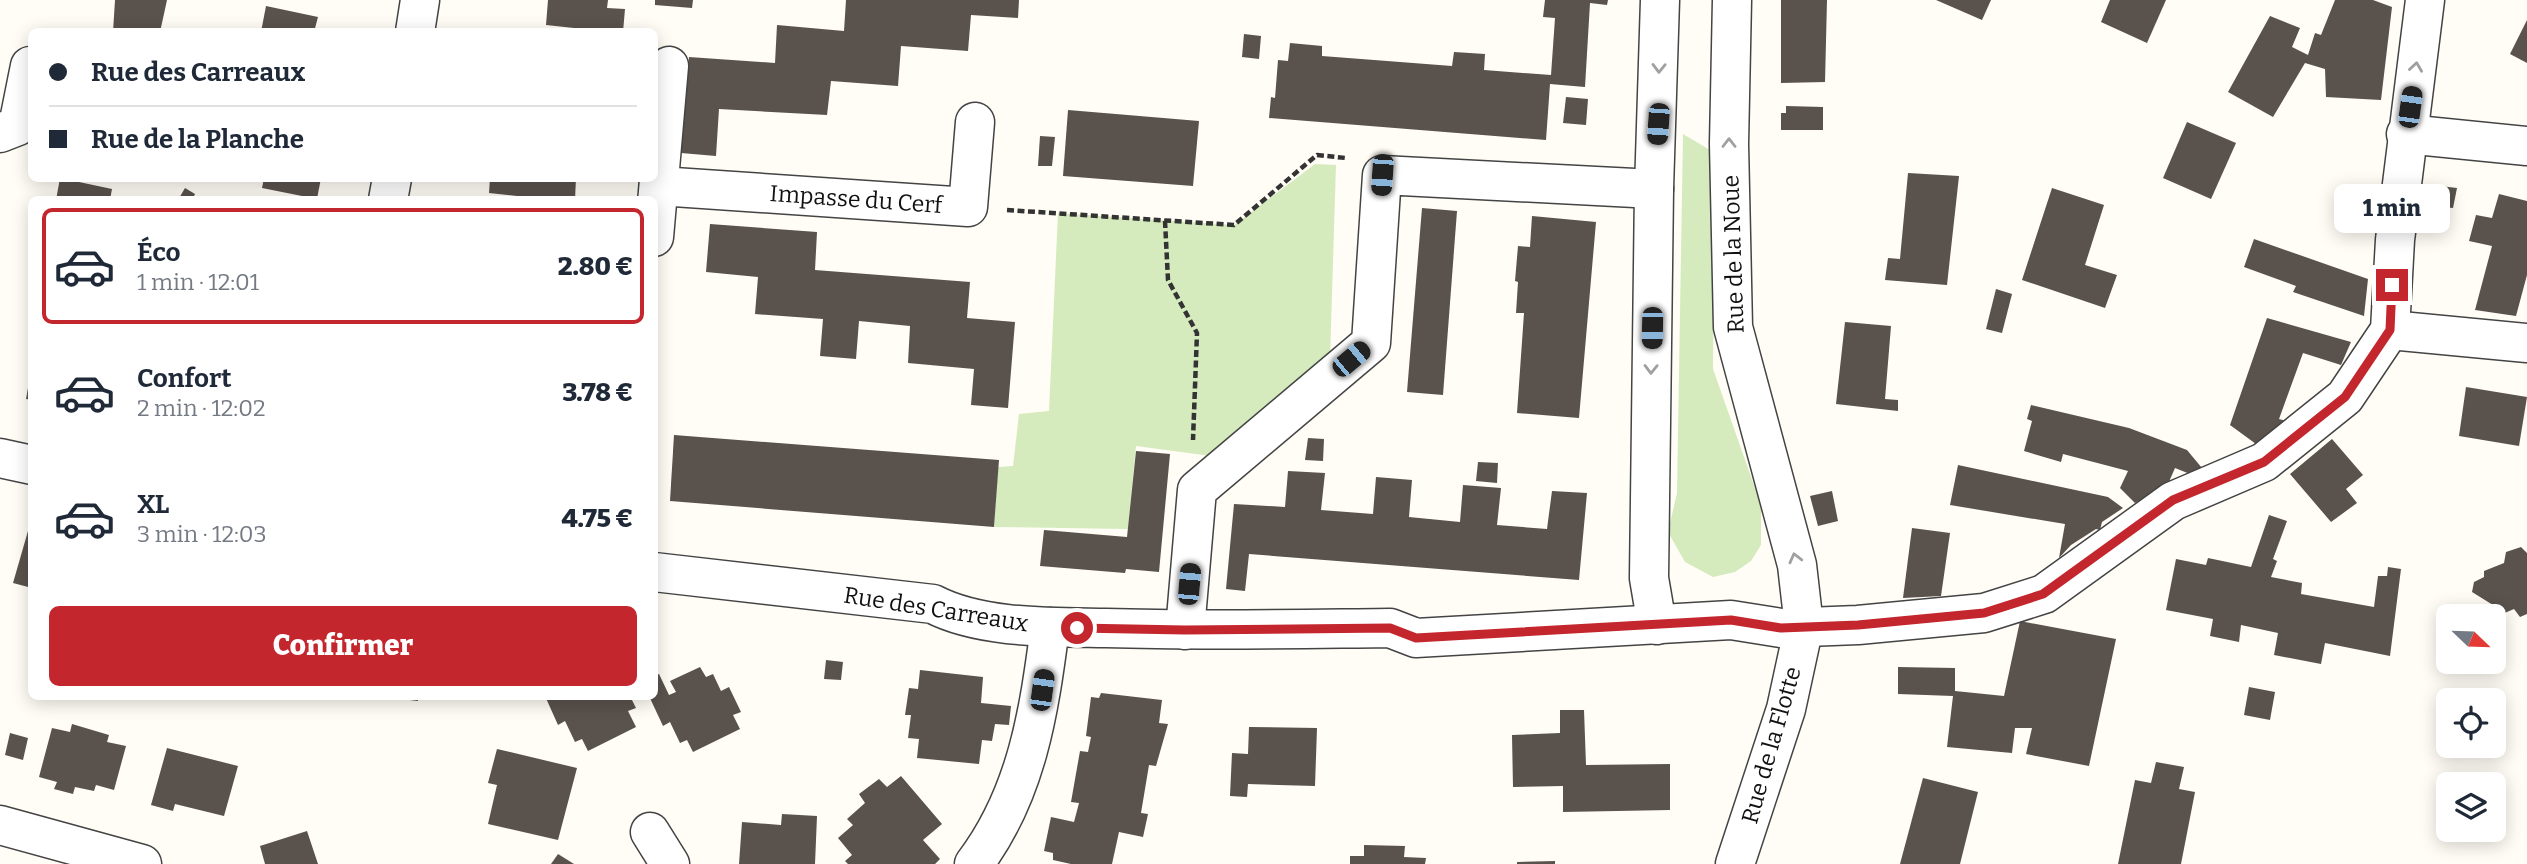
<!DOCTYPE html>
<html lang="fr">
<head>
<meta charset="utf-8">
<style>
	:root { --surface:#fff; --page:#f2f2f3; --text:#1f2937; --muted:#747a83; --line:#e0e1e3; --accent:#c4262e }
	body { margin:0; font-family:Bitter,serif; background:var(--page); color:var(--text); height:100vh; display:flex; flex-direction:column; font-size:26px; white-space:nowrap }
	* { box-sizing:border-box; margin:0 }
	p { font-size:23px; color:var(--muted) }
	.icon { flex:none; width:38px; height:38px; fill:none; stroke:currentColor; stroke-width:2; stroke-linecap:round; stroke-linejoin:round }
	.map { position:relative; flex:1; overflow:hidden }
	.panel { position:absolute; left:28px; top:196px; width:630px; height:504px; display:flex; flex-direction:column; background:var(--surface); border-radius:10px; box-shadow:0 4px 18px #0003 }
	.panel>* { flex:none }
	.hud { position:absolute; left:28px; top:28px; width:630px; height:154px; border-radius:10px; box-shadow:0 4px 18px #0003; display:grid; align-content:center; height:154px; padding:0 21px; background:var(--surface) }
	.needle { width:46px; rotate:113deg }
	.tools { position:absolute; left:2436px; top:604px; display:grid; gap:14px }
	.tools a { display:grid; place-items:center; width:70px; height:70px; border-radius:10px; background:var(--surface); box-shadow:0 4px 18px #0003; font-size:35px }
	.end { position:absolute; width:32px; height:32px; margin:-16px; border:9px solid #c4262e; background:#fff; box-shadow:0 0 0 4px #fff }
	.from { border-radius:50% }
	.bubble { position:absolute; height:49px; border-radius:10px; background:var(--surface); box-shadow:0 4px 18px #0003; font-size:23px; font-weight:800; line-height:49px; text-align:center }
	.car { position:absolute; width:21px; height:42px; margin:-21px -10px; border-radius:9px; box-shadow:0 0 5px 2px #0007; background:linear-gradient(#222 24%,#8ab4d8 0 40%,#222 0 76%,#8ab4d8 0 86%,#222 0) }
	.hud b { display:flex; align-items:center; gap:24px; height:66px; font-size:26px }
	.hud b+b { border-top:2px solid var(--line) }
	.hud i { width:18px; height:18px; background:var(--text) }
	ul { padding:12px 0 0; list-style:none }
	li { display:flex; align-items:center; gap:21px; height:116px; margin:0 14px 10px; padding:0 7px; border:4px solid transparent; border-radius:10px }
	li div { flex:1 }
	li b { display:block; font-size:26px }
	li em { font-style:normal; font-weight:800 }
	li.active { border-color:var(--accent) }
	li>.icon { width:63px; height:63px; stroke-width:1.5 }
	.cta { display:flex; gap:14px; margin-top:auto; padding:14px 21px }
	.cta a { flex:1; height:80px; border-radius:10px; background:var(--accent); color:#fff; font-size:28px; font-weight:800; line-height:80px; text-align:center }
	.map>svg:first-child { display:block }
	.green { fill:#d5ebbd }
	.building { fill:#5a524d }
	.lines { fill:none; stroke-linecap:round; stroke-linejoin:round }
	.minor-casing { stroke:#444; stroke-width:41 }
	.path { stroke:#333; stroke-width:4.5; stroke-dasharray:7 3.5; stroke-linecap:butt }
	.minor { stroke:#fff; stroke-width:38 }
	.oneway { stroke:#a0a0a0 }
	.route { stroke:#c4262e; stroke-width:9 }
	.labels { text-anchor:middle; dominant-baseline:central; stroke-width:7; stroke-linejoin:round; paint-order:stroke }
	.street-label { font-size:23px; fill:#111; stroke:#fff }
</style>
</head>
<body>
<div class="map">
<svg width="2527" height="864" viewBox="0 0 2527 864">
	<rect width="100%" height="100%" fill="#fffdf5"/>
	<g class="green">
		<path d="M 1683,134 L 1715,153 L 1713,369 L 1761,505 L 1761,545 L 1751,561 L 1735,572 L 1713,577 L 1685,562 L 1668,532 L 1677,493 Z"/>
		<path d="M 1315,164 L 1336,165 L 1330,359 L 1211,456 L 1136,446 L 1128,529 L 994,527 L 998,467 L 1013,466 L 1019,414 L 1049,411 L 1058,213 L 1234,225 Z"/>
	</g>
	<g class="building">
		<path d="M 115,0 L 167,0 L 160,32 L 113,32 Z"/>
		<path d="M 548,0 L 608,0 L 607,8 L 625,9 L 623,32 L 574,32 L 574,28 L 546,25 Z"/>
		<path d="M 655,0 L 693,0 L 692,8 L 655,5 Z"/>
		<path d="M 846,0 L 1019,0 L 1018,18 L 971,15 L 968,51 L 901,46 L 898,86 L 831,81 L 827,115 L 719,109 L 716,156 L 681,153 L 689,57 L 775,63 L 777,25 L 844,31 Z"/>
		<path d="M 1545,0 L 1608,0 L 1607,5 L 1590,3 L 1585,87 L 1550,84 L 1546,140 L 1269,118 L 1271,97 L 1275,98 L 1278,60 L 1288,61 L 1290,43 L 1322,46 L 1322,56 L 1452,66 L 1454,52 L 1485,54 L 1484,70 L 1551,75 L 1555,18 L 1543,17 Z"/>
		<path d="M 1781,0 L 1827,0 L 1825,82 L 1781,83 Z"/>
		<path d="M 1936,0 L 1991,0 L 1982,20 Z"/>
		<path d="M 2110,0 L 2166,0 L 2147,43 L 2101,22 Z"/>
		<path d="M 2335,0 L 2373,0 L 2392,7 L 2381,100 L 2326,97 L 2325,69 L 2305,63 L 2273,117 L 2228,92 L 2270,16 L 2300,28 L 2292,47 L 2308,55 L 2315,33 L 2321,35 Z"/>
		<path d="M 266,6 L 318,17 L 314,32 L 261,32 Z"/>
		<path d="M 2527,20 L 2527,63 L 2510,54 Z"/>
		<path d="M 1244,34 L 1261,36 L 1259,59 L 1242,57 Z"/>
		<path d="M 1566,97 L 1588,99 L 1586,125 L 1563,123 Z"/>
		<path d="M 1786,106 L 1823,107 L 1823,130 L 1781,130 L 1781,113 L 1786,113 Z"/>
		<path d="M 1068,110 L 1199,121 L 1193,186 L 1063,176 Z"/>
		<path d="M 2187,122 L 2236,143 L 2211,199 L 2163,178 Z"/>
		<path d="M 1040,136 L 1055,137 L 1052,166 L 1038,166 Z"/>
		<path d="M 1908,173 L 1959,176 L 1947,285 L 1885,280 L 1888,258 L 1900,259 Z"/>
		<path d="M 60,178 L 112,189 L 110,200 L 56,200 Z"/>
		<path d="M 264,178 L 321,178 L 317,199 L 262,188 Z"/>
		<path d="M 490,178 L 576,178 L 575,200 L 526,200 L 526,197 L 489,193 Z"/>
		<path d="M 2423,184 L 2457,188 L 2453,208 L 2421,205 Z"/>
		<path d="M 185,188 L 195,194 L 192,200 L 178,200 Z"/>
		<path d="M 2052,188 L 2104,205 L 2085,265 L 2117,275 L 2105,308 L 2022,280 Z"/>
		<path d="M 2499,194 L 2527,201 L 2527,275 L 2516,316 L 2475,310 L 2492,246 L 2469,241 L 2476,215 L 2492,218 Z"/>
		<path d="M 1422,208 L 1457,211 L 1443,395 L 1407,392 Z"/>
		<path d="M 1532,216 L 1596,222 L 1579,418 L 1517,413 L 1524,313 L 1516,313 L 1518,282 L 1515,281 L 1518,246 L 1530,247 Z"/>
		<path d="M 710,224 L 817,232 L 815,270 L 970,282 L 967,318 L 1015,322 L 1008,408 L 971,405 L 974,369 L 908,363 L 910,326 L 859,321 L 856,359 L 820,356 L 823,319 L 755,314 L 758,277 L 706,272 Z"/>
		<path d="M 2254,239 L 2368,279 L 2364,316 L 2293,292 L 2296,286 L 2244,267 Z"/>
		<path d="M 1996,289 L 2012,294 L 2002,333 L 1986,329 Z"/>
		<path d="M 2267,318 L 2351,342 L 2341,365 L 2303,353 L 2279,419 L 2290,422 L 2256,444 L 2230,425 Z"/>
		<path d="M 1845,322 L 1891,326 L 1885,399 L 1898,400 L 1898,411 L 1836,404 Z"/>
		<path d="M 30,377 L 32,377 L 32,400 L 26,399 Z"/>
		<path d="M 2466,387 L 2527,397 L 2519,446 L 2459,436 Z"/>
		<path d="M 2031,405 L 2129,428 L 2187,450 L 2202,468 L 2190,474 L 2175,468 L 2168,484 L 2135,503 L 2120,488 L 2128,471 L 2063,454 L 2061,462 L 2024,451 L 2032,421 L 2027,419 Z"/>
		<path d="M 674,435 L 999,460 L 994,527 L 670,501 Z"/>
		<path d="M 1308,438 L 1324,439 L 1323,461 L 1305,460 Z"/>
		<path d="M 2332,439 L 2363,475 L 2346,489 L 2357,503 L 2331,522 L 2290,474 Z"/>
		<path d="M 1136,451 L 1170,454 L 1159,572 L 1126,569 L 1125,573 L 1040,566 L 1044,530 L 1127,537 Z"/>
		<path d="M 1478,462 L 1498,463 L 1497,483 L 1476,481 Z"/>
		<path d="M 1958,465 L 2108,497 L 2123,508 L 2102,522 L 2100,530 L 2096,529 L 2071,545 L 2059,558 L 2065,524 L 1950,505 Z"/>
		<path d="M 1288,471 L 1325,473 L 1321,510 L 1373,514 L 1376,477 L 1412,480 L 1409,517 L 1460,522 L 1463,485 L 1501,488 L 1497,525 L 1547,529 L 1552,491 L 1587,493 L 1579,580 L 1249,554 L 1245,591 L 1226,589 L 1234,504 L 1285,507 Z"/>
		<path d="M 1832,491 L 1838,521 L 1818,526 L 1810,496 Z"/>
		<path d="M 2269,515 L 2287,521 L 2273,559 L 2277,561 L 2271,577 L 2302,583 L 2301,594 L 2374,607 L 2378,576 L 2387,576 L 2388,567 L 2401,569 L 2390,656 L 2325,643 L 2321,664 L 2274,655 L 2278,633 L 2241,625 L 2239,642 L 2210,636 L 2213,619 L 2166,610 L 2176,559 L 2206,565 L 2208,558 L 2251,567 Z"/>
		<path d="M 1912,528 L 1950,533 L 1941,596 L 1903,598 Z"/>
		<path d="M 28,531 L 32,532 L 32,588 L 13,583 Z"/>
		<path d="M 2521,547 L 2527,553 L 2527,614 L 2520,617 L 2514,609 L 2500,615 L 2492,609 L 2493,605 L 2472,592 L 2474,582 L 2484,577 L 2484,571 L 2504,563 L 2506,552 Z"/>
		<path d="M 2020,621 L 2116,639 L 2089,766 L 2026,754 L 2032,728 L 2015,728 L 2012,753 L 1947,747 L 1953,696 L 1898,694 L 1898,667 L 1955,668 L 1955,691 L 2004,696 Z"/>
		<path d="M 826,660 L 843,662 L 841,680 L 824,679 Z"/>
		<path d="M 700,667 L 706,677 L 713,674 L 721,691 L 729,687 L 741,712 L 733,715 L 740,729 L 693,752 L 687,740 L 680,743 L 670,722 L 663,726 L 649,696 L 654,696 L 654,676 L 659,674 L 669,695 L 676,692 L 670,681 Z"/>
		<path d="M 920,670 L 983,677 L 981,703 L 1011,706 L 1009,725 L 995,724 L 992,741 L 982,740 L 979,764 L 917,758 L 919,739 L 908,738 L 911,715 L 905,715 L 909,688 L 918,689 Z"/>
		<path d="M 2249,687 L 2275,692 L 2270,720 L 2244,715 Z"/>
		<path d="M 1101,693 L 1162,700 L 1159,723 L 1168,724 L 1156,766 L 1149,765 L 1141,813 L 1148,814 L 1143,837 L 1119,832 L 1112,864 L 1071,864 L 1053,860 L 1053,853 L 1044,851 L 1051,817 L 1074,822 L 1079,803 L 1071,802 L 1080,751 L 1088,752 L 1091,737 L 1086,736 L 1091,697 L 1099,698 Z"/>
		<path d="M 393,696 L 418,696 L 418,701 L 393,698 Z"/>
		<path d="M 545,696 L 630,696 L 636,708 L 628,711 L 636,727 L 588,751 L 582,739 L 575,742 L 565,721 L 558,725 Z"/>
		<path d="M 1560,710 L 1584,710 L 1586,765 L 1670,764 L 1670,810 L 1563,812 L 1563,786 L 1513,787 L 1512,735 L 1560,733 Z"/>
		<path d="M 72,724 L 109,735 L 107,742 L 126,746 L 114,790 L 96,785 L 94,791 L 75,787 L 73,794 L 54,789 L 57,782 L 39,777 L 52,728 L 70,732 Z"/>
		<path d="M 1249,727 L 1317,728 L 1315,786 L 1248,784 L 1247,797 L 1230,796 L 1232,753 L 1248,754 Z"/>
		<path d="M 10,733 L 28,738 L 23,760 L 5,755 Z"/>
		<path d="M 167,748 L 238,766 L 224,816 L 175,804 L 173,811 L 151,805 Z"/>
		<path d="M 497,749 L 577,768 L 558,840 L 488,824 L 497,785 L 488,783 Z"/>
		<path d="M 2156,762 L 2184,767 L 2179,789 L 2195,792 L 2181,864 L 2118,864 L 2135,780 L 2151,783 Z"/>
		<path d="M 901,776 L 942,824 L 923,840 L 940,859 L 935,864 L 848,864 L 845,861 L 852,855 L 838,838 L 853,825 L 847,819 L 865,803 L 859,794 L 879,779 L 887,787 Z"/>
		<path d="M 1923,778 L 1978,792 L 1960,864 L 1900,864 Z"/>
		<path d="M 782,814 L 817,816 L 815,864 L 739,864 L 742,822 L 781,825 Z"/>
		<path d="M 307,831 L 318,864 L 265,864 L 260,846 Z"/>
		<path d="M 1364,845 L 1405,846 L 1404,857 L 1426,858 L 1425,864 L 1350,864 L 1350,856 L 1364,856 Z"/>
		<path d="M 558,854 L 574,864 L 551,864 Z"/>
		<path d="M 1555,861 L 1555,864 L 1517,864 L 1517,862 Z"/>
	</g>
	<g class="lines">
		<defs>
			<g id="minor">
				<path d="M 1732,0 L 1729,144 L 1733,327 L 1797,565 L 1804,626 L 1786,709 L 1735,864"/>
				<path d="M 415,32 L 420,0"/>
				<path d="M 0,133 L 18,126 L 30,66"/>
				<path d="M 2406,134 L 2527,146"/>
				<path d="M 659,186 L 968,207 L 975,122"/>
				<path d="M 388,200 L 392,178"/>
				<path d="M 654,237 L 669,66"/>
				<path d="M 2390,330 L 2527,343"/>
				<path d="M 0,458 L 32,465"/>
				<path d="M 654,572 L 933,604 C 981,629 1053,627 1106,628 C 1201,631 1295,629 1390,628 L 1416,638 L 1731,620 L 1781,628 L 1858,625 L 1984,613 L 2044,594 L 2173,501 L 2264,462 L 2345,397 L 2390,330 L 2395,240 L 2425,0"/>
				<path d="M 1657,625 L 1649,578 L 1654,189 L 1660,0"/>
				<path d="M 1185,630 L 1197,490 L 1371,343 L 1382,175 L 1654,189"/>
				<path d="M 0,825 L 142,864"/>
				<path d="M 650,832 L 670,864"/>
				<path d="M 974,864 C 1027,794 1039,712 1050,627"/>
			</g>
		</defs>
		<use href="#minor" class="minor-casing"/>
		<g class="path">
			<path d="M 1007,210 L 1234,225 L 1317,155 L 1346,158"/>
			<path d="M 1165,221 L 1168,280 L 1197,333 L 1193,440"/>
		</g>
		<use href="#minor" class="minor"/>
	</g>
	<defs><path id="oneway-chevron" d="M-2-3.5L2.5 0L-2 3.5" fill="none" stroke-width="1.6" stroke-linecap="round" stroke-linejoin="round" transform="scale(1.75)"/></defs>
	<g class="oneway">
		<use href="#oneway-chevron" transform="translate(2416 67) rotate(-82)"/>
		<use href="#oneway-chevron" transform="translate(1659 68) rotate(91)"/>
		<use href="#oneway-chevron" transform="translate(1729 143) rotate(-90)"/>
		<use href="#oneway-chevron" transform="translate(1651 369) rotate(91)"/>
		<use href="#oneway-chevron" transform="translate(1795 558) rotate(-104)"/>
	</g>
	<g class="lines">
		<path class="route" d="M 1077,628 L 1185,630 L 1390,628 L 1416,638 L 1731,620 L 1781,628 L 1858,625 L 1984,613 L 2043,594 L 2173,500 L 2264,462 L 2345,397 L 2390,330 L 2392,285"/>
	</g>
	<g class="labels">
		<g class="street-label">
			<text transform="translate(856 199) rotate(4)">Impasse du Cerf</text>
			<text transform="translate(1733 254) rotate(-92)">Rue de la Noue</text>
			<text transform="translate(936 609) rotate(9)">Rue des Carreaux</text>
			<text transform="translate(1771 745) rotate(-74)">Rue de la Flotte</text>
		</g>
	</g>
</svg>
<div class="tools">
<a><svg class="needle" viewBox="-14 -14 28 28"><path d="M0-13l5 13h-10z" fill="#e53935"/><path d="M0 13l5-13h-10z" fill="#747a83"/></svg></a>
<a><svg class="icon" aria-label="locate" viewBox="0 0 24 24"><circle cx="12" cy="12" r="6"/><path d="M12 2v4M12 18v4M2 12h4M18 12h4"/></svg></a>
<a><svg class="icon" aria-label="layers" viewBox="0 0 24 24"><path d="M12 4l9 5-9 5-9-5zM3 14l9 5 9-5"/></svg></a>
</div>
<i class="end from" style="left:1077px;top:628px"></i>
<i class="end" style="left:2392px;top:285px"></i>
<div class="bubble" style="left:2334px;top:184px;width:116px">1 min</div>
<i class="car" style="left:2410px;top:107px;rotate:8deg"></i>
<i class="car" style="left:1658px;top:124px;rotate:184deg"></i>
<i class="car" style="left:1382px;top:175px;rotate:184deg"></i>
<i class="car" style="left:1652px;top:328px;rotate:181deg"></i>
<i class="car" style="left:1351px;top:359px;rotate:50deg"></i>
<i class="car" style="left:1189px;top:584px;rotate:5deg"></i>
<i class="car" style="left:1042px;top:690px;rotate:8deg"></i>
<div class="hud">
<b><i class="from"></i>Rue des Carreaux</b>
<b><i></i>Rue de la Planche</b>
</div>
<section class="panel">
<ul>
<li class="active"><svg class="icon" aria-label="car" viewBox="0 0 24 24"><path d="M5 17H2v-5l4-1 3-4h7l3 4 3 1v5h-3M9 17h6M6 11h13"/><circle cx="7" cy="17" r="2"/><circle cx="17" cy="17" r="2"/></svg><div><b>Éco</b><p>1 min · 12:01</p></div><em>2.80 €</em></li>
<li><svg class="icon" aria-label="car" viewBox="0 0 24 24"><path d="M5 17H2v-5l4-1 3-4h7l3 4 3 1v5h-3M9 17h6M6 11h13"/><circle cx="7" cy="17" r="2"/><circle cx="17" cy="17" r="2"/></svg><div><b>Confort</b><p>2 min · 12:02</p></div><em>3.78 €</em></li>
<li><svg class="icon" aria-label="car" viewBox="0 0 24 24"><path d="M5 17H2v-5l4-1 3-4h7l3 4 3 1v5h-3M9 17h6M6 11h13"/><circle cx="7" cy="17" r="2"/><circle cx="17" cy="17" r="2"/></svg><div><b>XL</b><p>3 min · 12:03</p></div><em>4.75 €</em></li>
</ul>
<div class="cta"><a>Confirmer</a></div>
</section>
</div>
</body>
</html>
